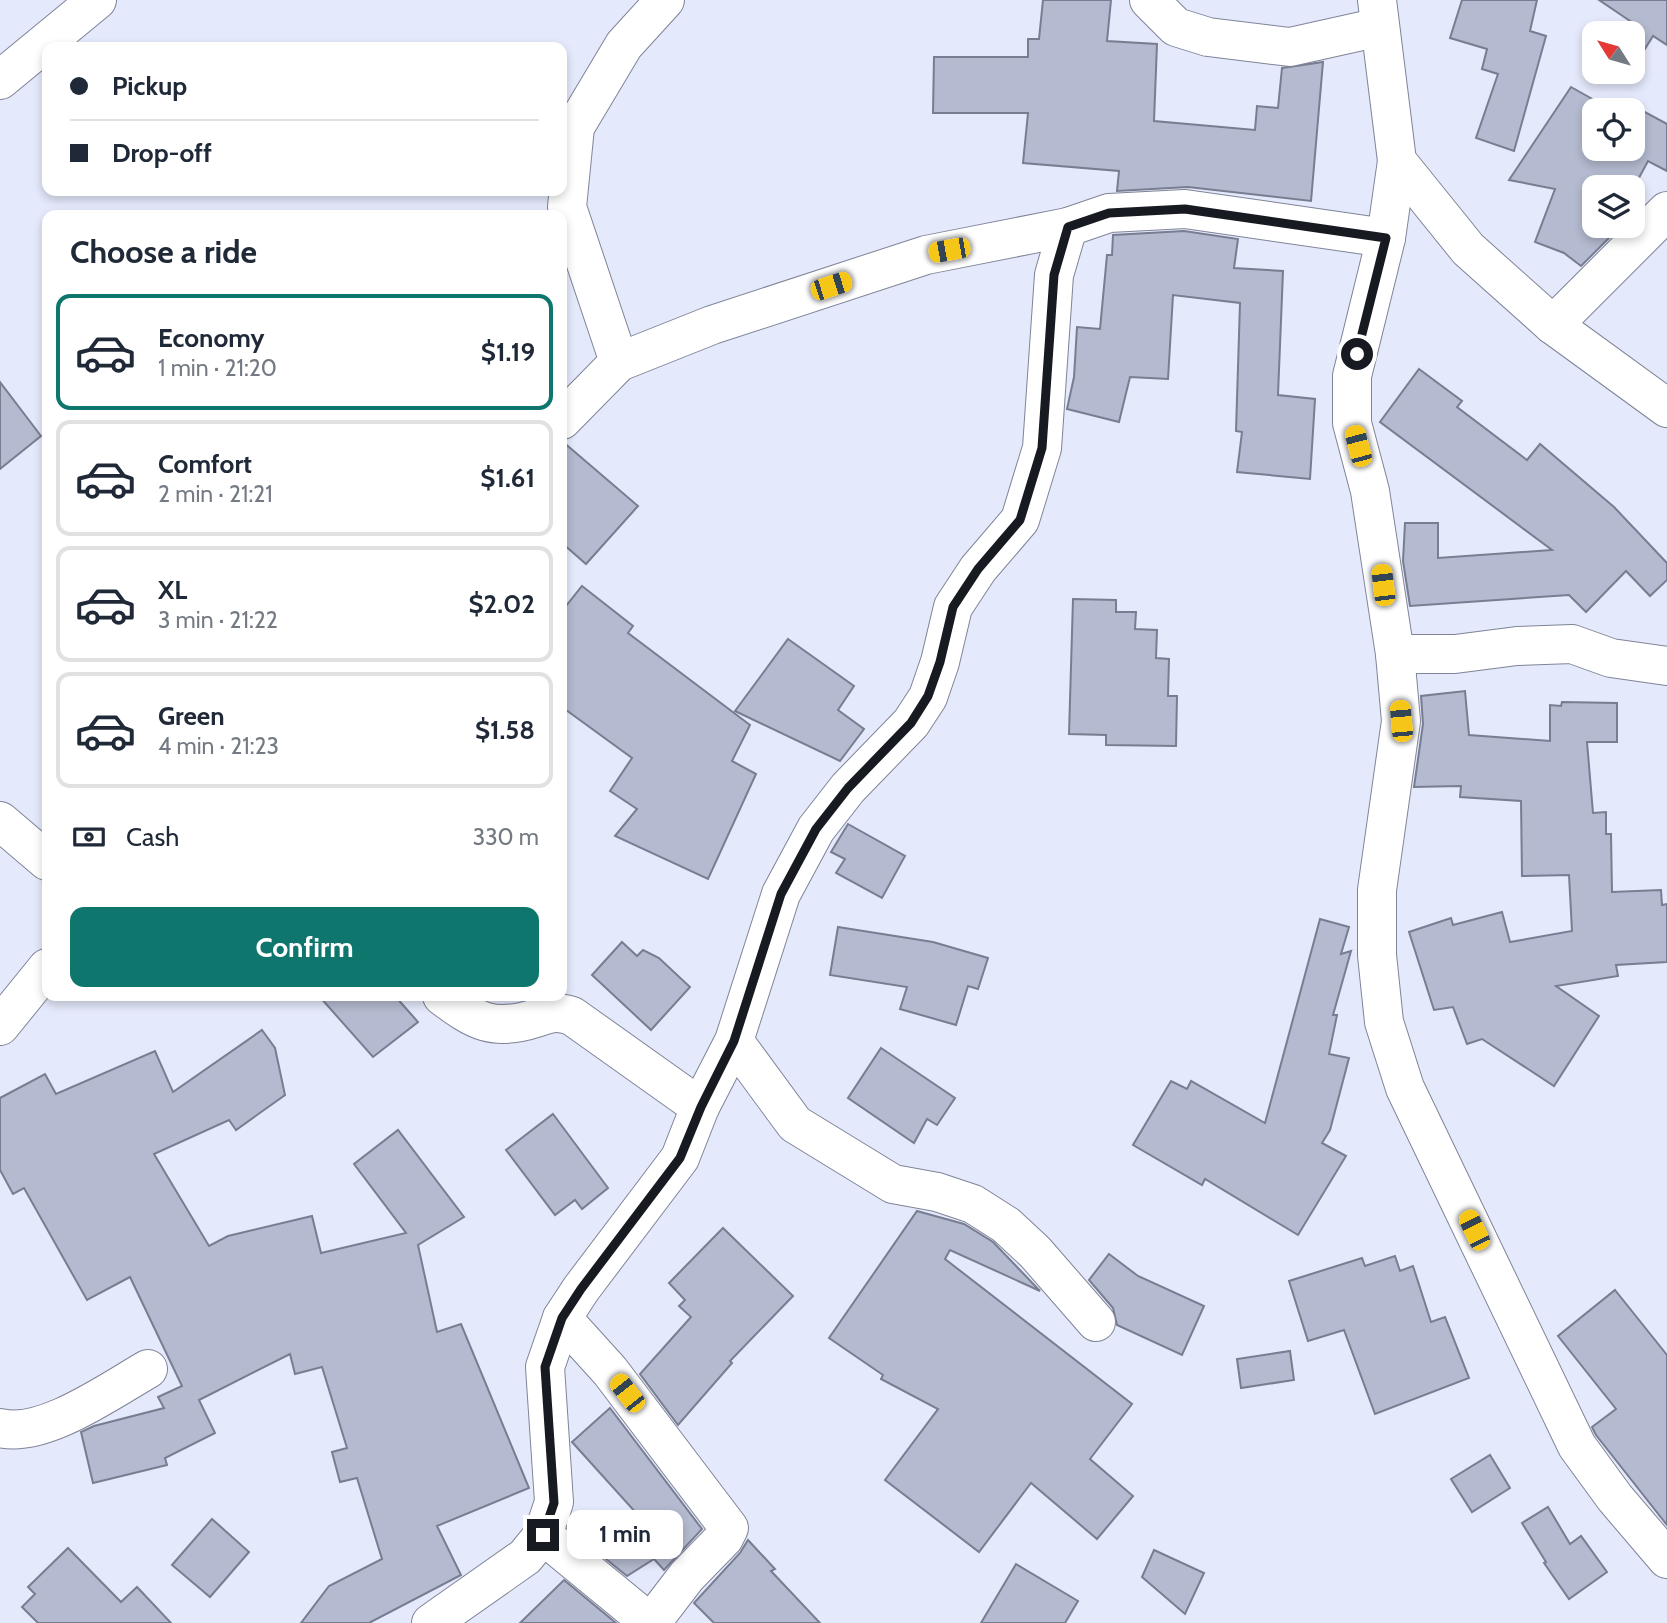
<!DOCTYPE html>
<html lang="en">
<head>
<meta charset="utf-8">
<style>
	:root { --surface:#fff; --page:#f2f2f3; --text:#1f2937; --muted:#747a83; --line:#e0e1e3; --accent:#0f766e }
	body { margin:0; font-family:Cabin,sans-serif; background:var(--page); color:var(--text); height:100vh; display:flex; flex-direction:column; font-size:26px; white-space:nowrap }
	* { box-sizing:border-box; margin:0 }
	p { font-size:23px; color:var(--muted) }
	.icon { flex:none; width:38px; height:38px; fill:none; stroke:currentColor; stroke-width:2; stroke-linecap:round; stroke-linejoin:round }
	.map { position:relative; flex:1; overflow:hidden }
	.side { position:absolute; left:42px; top:210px; width:525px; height:791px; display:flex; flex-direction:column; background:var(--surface); border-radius:14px; box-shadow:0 4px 10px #0003 }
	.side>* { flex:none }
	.banner { position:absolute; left:42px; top:42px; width:525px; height:154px; border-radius:14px; box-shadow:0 4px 10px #0003; display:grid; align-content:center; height:154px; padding:0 28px; background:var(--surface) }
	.needle { width:46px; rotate:307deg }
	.fabs { position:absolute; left:1582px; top:21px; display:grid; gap:14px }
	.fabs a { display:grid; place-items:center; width:63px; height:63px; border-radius:14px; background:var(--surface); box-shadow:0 4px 10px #0003; font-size:35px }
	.end { position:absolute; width:32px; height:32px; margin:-16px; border:9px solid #181a22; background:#fff; box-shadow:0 0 0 4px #fff }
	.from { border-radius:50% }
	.bubble { position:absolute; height:49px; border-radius:14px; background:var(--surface); box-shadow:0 4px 10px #0003; font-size:23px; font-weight:700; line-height:49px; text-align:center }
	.car { position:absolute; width:21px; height:42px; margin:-21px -10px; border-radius:9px; box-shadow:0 0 5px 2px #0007; background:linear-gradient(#f5c518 24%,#345 0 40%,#f5c518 0 76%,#345 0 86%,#f5c518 0) }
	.banner b { display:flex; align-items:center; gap:24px; height:66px; font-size:26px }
	.banner b+b { border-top:2px solid var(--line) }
	.banner i { width:18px; height:18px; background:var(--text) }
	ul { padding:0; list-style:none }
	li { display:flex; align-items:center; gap:21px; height:116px; margin:0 14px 10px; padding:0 14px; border:4px solid var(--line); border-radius:14px }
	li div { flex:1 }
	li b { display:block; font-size:26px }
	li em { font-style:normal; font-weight:700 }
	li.on { border-color:var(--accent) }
	li>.icon { width:63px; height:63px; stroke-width:1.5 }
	h2 { padding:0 28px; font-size:32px; line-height:84px }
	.pay { display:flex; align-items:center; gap:18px; height:77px; padding:0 28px; font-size:26px }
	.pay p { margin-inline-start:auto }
	.action { display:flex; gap:14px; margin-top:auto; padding:14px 28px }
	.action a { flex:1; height:80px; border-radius:14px; background:var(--accent); color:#fff; font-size:28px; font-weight:700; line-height:80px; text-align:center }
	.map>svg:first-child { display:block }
	.building { fill:#b4bacf; stroke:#787d91; stroke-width:2 }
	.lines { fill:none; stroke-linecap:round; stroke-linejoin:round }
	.minor-casing { stroke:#7f8498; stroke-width:40 }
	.minor { stroke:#fff; stroke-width:38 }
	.route { stroke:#181a22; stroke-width:9 }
</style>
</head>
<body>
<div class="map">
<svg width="1667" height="1623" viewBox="0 0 1667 1623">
	<rect width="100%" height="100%" fill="#e4e9fb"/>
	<g class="building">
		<path d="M 1043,0 L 1111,0 L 1107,41 L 1157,44 L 1154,121 L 1255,130 L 1257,106 L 1278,108 L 1282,68 L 1323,62 L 1311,201 L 1188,187 L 1117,191 L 1119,171 L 1023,163 L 1028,113 L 933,113 L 934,57 L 1028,57 L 1028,39 L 1039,39 Z"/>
		<path d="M 1462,0 L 1537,0 L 1530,31 L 1546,36 L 1514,151 L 1476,138 L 1498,74 L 1482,69 L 1487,49 L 1450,38 Z"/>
		<path d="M 1599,0 L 1667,0 L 1667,45 L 1653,36 L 1633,68 L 1633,23 Z"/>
		<path d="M 1571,87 L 1612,110 L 1594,110 L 1594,149 L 1633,149 L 1633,122 L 1638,125 L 1645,112 L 1667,124 L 1667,171 L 1648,161 L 1633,189 L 1594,187 L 1594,226 L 1613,226 L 1608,234 L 1611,236 L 1581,266 L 1564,253 L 1535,242 L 1555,189 L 1509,180 Z"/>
		<path d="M 1184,231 L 1238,239 L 1234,268 L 1283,271 L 1278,395 L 1315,399 L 1310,479 L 1237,472 L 1242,432 L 1236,431 L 1240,303 L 1173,295 L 1168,379 L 1130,377 L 1119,422 L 1067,409 L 1074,377 L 1077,327 L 1100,329 L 1107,255 L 1112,255 L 1113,235 Z"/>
		<path d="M 1419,369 L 1462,401 L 1457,407 L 1527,460 L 1540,444 L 1614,507 L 1667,563 L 1667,580 L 1650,596 L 1626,571 L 1586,612 L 1569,595 L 1410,606 L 1403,561 L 1405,523 L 1438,523 L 1438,558 L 1552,550 L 1380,422 Z"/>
		<path d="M 0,382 L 41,436 L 0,469 Z"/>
		<path d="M 562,441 L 638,506 L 586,564 L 562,543 Z"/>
		<path d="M 582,586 L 633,626 L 628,633 L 750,725 L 732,761 L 756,774 L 708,879 L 615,836 L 637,809 L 610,791 L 632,758 L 562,707 L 562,611 Z"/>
		<path d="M 1073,599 L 1116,600 L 1116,612 L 1136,612 L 1135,629 L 1157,630 L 1156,658 L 1169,659 L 1168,696 L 1177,696 L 1176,746 L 1106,745 L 1106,735 L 1069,734 Z"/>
		<path d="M 788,639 L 854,686 L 838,710 L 864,729 L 840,761 L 735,711 Z"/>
		<path d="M 1465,691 L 1469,735 L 1550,741 L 1550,705 L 1561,706 L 1562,702 L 1617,703 L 1617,742 L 1587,742 L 1593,813 L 1606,812 L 1606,834 L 1611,834 L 1612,892 L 1661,890 L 1662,905 L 1667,904 L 1667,962 L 1616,965 L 1618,976 L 1556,986 L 1599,1016 L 1554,1086 L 1482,1039 L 1467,1044 L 1453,1007 L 1434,1010 L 1409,932 L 1451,918 L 1453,925 L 1502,912 L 1510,942 L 1572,931 L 1569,875 L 1522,876 L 1521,801 L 1460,797 L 1461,786 L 1414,787 L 1423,724 L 1421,696 Z"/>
		<path d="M 848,824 L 905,856 L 882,898 L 836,873 L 845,859 L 831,852 Z"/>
		<path d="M 1320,919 L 1349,927 L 1341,954 L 1351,951 L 1333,1015 L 1337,1015 L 1329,1054 L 1349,1058 L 1330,1130 L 1322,1143 L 1346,1156 L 1298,1235 L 1205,1179 L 1202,1185 L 1133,1145 L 1171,1081 L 1187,1089 L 1191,1081 L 1265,1123 Z"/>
		<path d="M 838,927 L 933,942 L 988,958 L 978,989 L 968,986 L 956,1025 L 900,1009 L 907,987 L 830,975 Z"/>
		<path d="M 622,942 L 637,956 L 643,950 L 659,958 L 690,987 L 651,1030 L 592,975 Z"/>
		<path d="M 319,996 L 395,996 L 418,1022 L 373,1057 Z"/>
		<path d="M 262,1030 L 275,1048 L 285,1095 L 236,1130 L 229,1120 L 154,1154 L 209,1246 L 228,1236 L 312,1216 L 321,1253 L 406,1233 L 354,1164 L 398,1130 L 464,1217 L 418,1245 L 437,1332 L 461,1324 L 529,1488 L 437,1526 L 461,1575 L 369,1623 L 301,1623 L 329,1586 L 382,1559 L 357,1478 L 340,1482 L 332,1452 L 347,1448 L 322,1367 L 295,1374 L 290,1354 L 199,1400 L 215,1433 L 165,1458 L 167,1465 L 93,1483 L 81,1432 L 94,1426 L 164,1408 L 158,1397 L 182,1386 L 130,1277 L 87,1300 L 24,1188 L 13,1194 L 0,1170 L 0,1098 L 45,1074 L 56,1094 L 155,1051 L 173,1092 Z"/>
		<path d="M 881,1048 L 955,1098 L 937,1125 L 927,1119 L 914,1143 L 848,1098 Z"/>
		<path d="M 553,1114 L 608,1188 L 582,1209 L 575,1200 L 555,1215 L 506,1150 Z"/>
		<path d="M 917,1211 L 964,1224 L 993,1242 L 1040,1291 L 950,1250 L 945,1259 L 1132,1404 L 1090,1459 L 1133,1496 L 1097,1539 L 1031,1483 L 979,1552 L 885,1480 L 938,1409 L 881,1379 L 883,1375 L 829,1338 Z"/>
		<path d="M 723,1228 L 793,1296 L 730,1361 L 732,1363 L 678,1425 L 640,1374 L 691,1317 L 679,1306 L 685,1300 L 669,1283 Z"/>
		<path d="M 1109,1254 L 1138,1276 L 1204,1306 L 1182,1355 L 1117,1325 L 1113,1308 L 1089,1280 Z"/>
		<path d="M 1395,1256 L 1400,1271 L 1413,1266 L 1431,1322 L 1445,1317 L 1469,1378 L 1375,1414 L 1344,1330 L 1308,1341 L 1289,1281 L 1362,1258 L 1365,1266 Z"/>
		<path d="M 1615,1290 L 1667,1355 L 1667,1525 L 1596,1435 L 1592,1427 L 1616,1409 L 1558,1336 Z"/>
		<path d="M 1290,1351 L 1294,1380 L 1241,1388 L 1237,1359 Z"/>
		<path d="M 610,1408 L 702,1529 L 664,1570 L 654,1559 L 627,1576 L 595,1550 L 617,1529 L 638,1515 L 572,1442 Z"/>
		<path d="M 1490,1455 L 1510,1488 L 1472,1512 L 1451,1479 Z"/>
		<path d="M 1548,1507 L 1570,1544 L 1581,1536 L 1607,1572 L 1569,1599 L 1544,1563 L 1546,1562 L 1522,1523 Z"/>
		<path d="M 212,1519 L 249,1552 L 210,1597 L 172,1565 Z"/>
		<path d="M 748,1540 L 775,1569 L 771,1571 L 820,1623 L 714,1623 L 694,1603 L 740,1553 Z"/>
		<path d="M 68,1548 L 121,1602 L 137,1587 L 171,1623 L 38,1623 L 22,1607 L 35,1594 L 28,1587 Z"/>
		<path d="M 1154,1550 L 1204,1573 L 1185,1614 L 1142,1577 Z"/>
		<path d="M 1016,1564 L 1078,1601 L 1065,1623 L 981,1623 Z"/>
		<path d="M 564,1580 L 616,1623 L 520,1623 Z"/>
	</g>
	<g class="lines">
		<defs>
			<g id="minor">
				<path d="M 1149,0 L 1176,27 L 1208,37 L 1290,47 L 1380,27"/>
				<path d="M 1377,0 L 1397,161 L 1468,249 L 1553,325 L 1667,408"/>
				<path d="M 0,80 L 97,0"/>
				<path d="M 1397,161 L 1386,238 L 1352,376 L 1352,423 L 1370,491 L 1395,654 L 1401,721 L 1377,890 L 1377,955 L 1384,1022 L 1405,1088 L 1577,1446 L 1615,1498 L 1667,1559"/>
				<path d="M 1553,325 L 1667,211"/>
				<path d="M 619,362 L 567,207 L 575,127 L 624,45 L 665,0"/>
				<path d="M 562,420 L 619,362 L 712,325 L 926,255 L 1068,227"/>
				<path d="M 1395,654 L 1455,654 L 1517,646 L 1572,644 L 1611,658 L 1667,666"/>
				<path d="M 0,821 L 47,861"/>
				<path d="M 442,996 C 475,1021 493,1032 536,1018 C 552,1013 555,1011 572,1016 L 700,1107"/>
				<path d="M 0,1026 L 47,968"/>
				<path d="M 734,1041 L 795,1124 L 893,1184 L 937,1192 L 973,1204 L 1006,1225 L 1035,1252 L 1096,1322"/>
				<path d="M 562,1318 L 610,1371 L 729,1528 L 724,1538 L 687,1576 L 651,1623"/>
				<path d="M 0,1428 C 43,1439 111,1390 148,1369"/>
				<path d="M 543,1535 L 650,1623"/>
				<path d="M 431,1623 L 525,1557 L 543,1535 L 554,1502 L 545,1367 L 562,1318 L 581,1289 L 680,1158 L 700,1107 L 734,1041 L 781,894 L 816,829 L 848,788 L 911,723 L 928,697 L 940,662 L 953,607 L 978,569 L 1020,520 L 1042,448 L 1054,275 L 1068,227 L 1109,213 L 1185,209 L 1386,238"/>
			</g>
		</defs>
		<use href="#minor" class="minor-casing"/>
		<use href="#minor" class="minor"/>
	</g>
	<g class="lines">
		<path class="route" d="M 543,1535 L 554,1503 L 545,1367 L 562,1318 L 581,1289 L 680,1158 L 701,1107 L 734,1041 L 781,894 L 816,829 L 848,788 L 911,723 L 928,696 L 940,662 L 953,607 L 978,569 L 1020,520 L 1042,448 L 1054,275 L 1068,227 L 1109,213 L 1185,209 L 1386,238 L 1357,354"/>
	</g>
</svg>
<div class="fabs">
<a><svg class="needle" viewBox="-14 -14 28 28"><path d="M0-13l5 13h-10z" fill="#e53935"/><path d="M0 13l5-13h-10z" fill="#747a83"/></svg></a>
<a><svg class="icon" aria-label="locate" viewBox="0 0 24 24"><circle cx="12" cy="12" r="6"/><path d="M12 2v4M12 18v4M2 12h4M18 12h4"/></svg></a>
<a><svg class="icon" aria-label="layers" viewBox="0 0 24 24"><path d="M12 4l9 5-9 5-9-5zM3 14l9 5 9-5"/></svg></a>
</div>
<i class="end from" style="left:1357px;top:354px"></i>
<i class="end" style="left:543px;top:1535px"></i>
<div class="bubble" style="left:567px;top:1510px;width:116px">1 min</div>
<i class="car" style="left:949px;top:250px;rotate:260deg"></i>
<i class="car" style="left:831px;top:286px;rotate:72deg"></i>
<i class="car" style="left:1358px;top:446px;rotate:345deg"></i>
<i class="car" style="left:1383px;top:585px;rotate:353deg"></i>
<i class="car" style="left:1401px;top:721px;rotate:355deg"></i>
<i class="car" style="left:1474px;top:1230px;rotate:334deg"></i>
<i class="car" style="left:627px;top:1393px;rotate:322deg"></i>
<div class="banner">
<b><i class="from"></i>Pickup</b>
<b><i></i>Drop-off</b>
</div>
<section class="side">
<h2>Choose a ride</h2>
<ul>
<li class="on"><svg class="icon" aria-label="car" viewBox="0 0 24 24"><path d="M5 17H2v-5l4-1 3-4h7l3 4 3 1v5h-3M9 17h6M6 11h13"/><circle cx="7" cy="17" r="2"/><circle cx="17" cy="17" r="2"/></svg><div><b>Economy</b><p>1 min · 21:20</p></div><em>$1.19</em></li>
<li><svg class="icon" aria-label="car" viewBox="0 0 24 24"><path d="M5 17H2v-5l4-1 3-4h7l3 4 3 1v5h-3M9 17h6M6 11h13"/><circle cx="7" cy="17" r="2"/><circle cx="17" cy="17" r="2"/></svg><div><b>Comfort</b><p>2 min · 21:21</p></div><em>$1.61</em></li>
<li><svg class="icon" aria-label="car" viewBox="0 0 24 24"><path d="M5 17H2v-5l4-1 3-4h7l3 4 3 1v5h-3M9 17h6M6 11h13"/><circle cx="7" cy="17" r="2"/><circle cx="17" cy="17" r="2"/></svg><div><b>XL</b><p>3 min · 21:22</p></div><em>$2.02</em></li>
<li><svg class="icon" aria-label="car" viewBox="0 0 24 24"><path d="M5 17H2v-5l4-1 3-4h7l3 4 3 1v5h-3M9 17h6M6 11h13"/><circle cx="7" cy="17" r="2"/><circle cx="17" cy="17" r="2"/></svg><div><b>Green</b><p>4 min · 21:23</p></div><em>$1.58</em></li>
</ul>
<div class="pay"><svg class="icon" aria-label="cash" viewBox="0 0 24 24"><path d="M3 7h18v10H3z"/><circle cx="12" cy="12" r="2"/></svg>Cash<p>330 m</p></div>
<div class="action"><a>Confirm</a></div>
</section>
</div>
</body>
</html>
